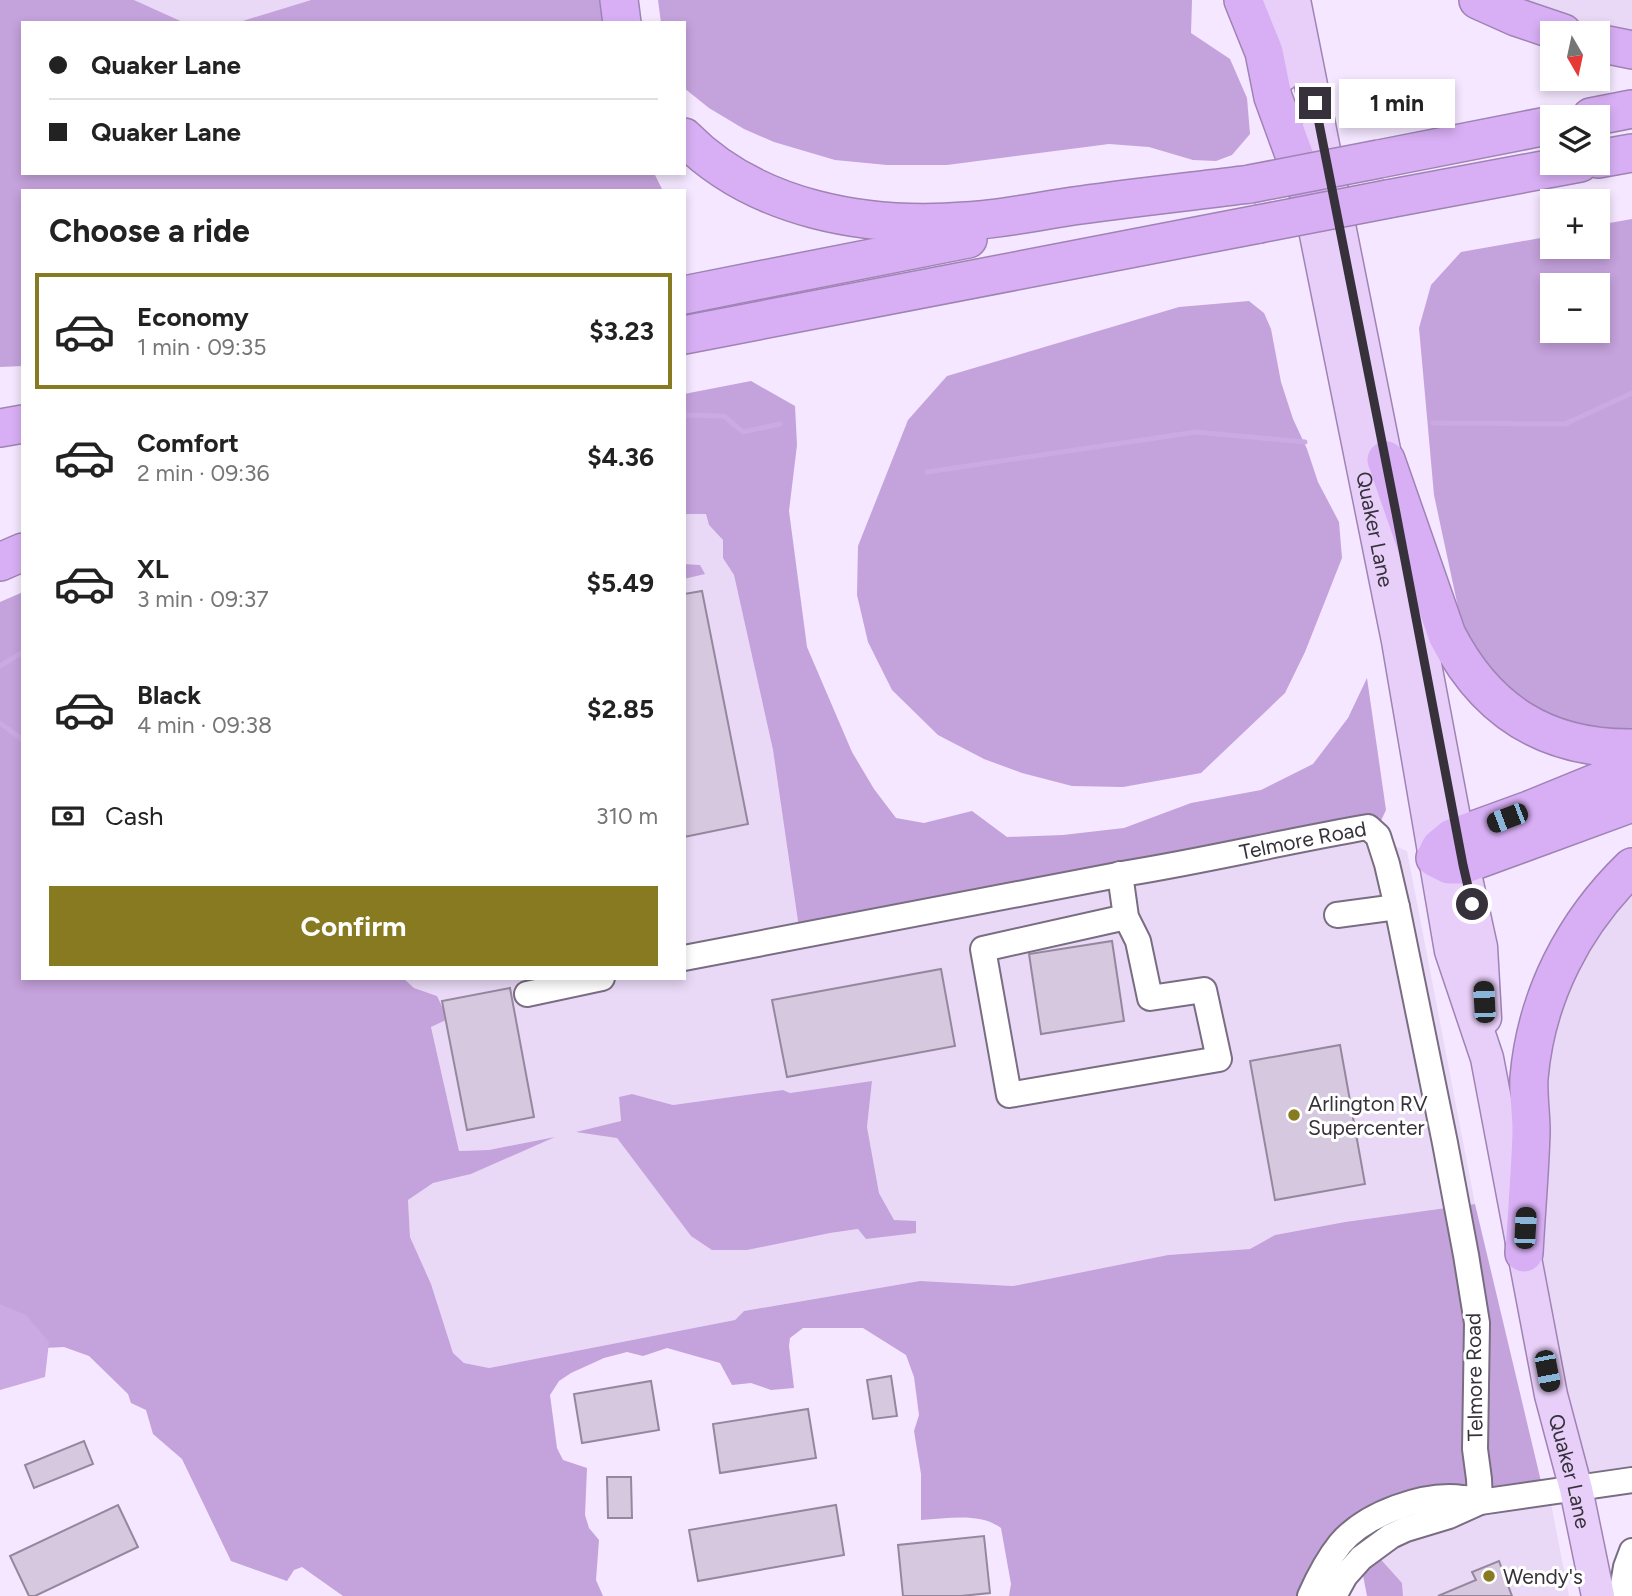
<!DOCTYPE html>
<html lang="en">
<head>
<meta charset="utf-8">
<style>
	:root { --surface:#fff; --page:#f2f2f2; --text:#222; --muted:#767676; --line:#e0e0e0; --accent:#877a20 }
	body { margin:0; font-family:Figtree,sans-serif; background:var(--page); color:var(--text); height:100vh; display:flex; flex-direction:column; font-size:26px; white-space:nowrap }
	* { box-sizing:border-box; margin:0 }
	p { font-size:23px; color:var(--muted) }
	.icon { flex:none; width:38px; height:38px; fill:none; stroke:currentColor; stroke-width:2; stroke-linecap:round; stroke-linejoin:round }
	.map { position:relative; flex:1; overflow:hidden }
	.sheet { position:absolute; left:21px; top:189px; width:665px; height:791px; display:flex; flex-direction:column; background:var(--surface); border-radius:0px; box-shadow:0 4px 10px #0003 }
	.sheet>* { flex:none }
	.banner { position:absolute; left:21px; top:21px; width:665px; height:154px; border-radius:0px; box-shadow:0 4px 10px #0003; display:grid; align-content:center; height:154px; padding:0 28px; background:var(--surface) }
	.needle { width:46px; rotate:171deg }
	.tools { position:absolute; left:1540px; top:21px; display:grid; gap:14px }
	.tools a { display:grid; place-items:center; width:70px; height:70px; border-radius:0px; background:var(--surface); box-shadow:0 4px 10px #0003; font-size:35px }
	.end { position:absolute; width:32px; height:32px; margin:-16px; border:9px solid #36313a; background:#fff; box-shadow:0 0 0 4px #fff }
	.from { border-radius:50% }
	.bubble { position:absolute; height:49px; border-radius:0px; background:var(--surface); box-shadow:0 4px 10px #0003; font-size:23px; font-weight:700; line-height:49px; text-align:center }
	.car { position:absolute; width:21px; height:42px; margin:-21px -10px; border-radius:9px; box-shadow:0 0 5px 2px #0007; background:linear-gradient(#222 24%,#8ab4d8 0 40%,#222 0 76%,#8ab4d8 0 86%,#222 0) }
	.banner b { display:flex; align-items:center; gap:24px; height:66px; font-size:26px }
	.banner b+b { border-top:2px solid var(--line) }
	.banner i { width:18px; height:18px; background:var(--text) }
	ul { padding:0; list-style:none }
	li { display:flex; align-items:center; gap:21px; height:116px; margin:0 14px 10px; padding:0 14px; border:4px solid transparent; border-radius:0px }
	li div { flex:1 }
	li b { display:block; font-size:26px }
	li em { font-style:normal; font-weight:700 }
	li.on { border-color:var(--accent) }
	li>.icon { width:63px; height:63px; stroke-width:1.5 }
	h2 { padding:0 28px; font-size:32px; line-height:84px }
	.pay { display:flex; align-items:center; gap:18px; height:77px; padding:0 28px; font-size:26px }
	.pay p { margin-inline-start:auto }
	.button { display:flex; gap:14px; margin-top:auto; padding:14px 28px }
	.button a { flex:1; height:80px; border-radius:0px; background:var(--accent); color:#fff; font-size:28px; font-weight:700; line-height:80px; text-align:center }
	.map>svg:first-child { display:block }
	.built { fill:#e9d9f6; fill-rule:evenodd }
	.forest { fill:#c4a2dc; fill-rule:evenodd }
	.water { fill:#cba9e3 }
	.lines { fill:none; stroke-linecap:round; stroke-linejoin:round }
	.stream { stroke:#cba9e3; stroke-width:5 }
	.building { fill:#d5c8df; stroke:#95889e; stroke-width:2 }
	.minor-casing { stroke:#796d82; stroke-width:28 }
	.major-casing { stroke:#9f83b4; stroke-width:35 }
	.highway-casing { stroke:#9f83b4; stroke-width:40 }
	.minor { stroke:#fff; stroke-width:24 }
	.major { stroke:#e8cff9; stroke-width:32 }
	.highway { stroke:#d8aff5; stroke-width:37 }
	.highway-bridge-casing { stroke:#9f83b4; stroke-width:40; stroke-linecap:butt }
	.highway-bridge { stroke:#d8aff5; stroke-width:37 }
	.route { stroke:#36313a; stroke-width:9 }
	.poi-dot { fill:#877a20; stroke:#fff; stroke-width:2.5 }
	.labels { text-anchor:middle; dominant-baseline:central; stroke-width:6; stroke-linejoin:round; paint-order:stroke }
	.street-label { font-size:21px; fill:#36313a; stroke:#fff }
	.poi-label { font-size:21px; fill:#36313a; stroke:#fff; text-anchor:start }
</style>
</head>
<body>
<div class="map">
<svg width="1632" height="1596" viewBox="0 0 1632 1596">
	<rect width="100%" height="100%" fill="#f4e7ff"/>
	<g class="built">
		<path d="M 134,0 L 311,0 L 236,23 L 185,23 Z"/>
		<path d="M 1497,0 L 1632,0 L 1632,43 L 1589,33 L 1523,12 Z"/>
		<path d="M 684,514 L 706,514 L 709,525 L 723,540 L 723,558 L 734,575 L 773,750 L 800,935 L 1361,829 L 1380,840 L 1407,851 L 1475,1204 L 1345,1222 L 1275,1235 L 1250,1249 L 1168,1255 L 1013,1286 L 920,1281 L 744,1311 L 735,1320 L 489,1368 L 464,1363 L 453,1353 L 431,1284 L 410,1237 L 408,1200 L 433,1183 L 471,1174 L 551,1138 L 489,1150 L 459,1151 L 431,1027 L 447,1019 L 437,996 L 414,988 L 403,978 L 684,978 L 684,579 L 704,574 L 699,566 L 684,564 ZM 872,1081 L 867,1127 L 879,1193 L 894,1220 L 866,1239 L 859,1229 L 830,1233 L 691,1236 L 617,1138 L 621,1121 L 619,1097 L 632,1094 L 673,1105 L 783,1090 L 790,1093 Z"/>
		<path d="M 1632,868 L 1632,1482 L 1577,1490 L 1524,1210 L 1530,1097 L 1598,907 Z"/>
		<path d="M 1550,1498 L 1569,1596 L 1403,1596 L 1402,1583 L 1376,1554 L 1402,1532 Z"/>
	</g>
	<g class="forest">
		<path d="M 0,0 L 134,0 L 185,23 L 23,23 L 23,173 L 654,173 L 663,191 L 23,191 L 23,366 L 0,367 Z"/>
		<path d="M 311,0 L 601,0 L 605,23 L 236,23 Z"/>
		<path d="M 658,0 L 1192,0 L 1191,33 L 1230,59 L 1247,98 L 1250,134 L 1232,155 L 1216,161 L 1193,160 L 1149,147 L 1109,144 L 947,165 L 887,165 L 835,160 L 774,142 L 744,129 L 709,108 L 684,88 L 684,23 L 661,23 Z"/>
		<path d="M 1632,219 L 1632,738 L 1601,742 L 1483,681 L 1461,621 L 1434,495 L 1419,328 L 1431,285 L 1461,252 L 1552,236 L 1552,247 L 1598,247 L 1598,225 ZM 1552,285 L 1598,285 L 1598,331 L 1552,331 Z"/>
		<path d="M 1249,301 L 1264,313 L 1271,329 L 1281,382 L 1293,419 L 1307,449 L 1318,482 L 1339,522 L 1342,558 L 1305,652 L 1285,693 L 1201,773 L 1123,787 L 1072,786 L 1022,773 L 984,759 L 938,735 L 892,690 L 868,642 L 857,595 L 858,546 L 908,420 L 947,376 L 1179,307 Z"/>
		<path d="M 751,381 L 795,406 L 797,445 L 789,511 L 807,647 L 852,752 L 874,789 L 896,818 L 924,823 L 972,811 L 1007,837 L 1063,835 L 1124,828 L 1191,803 L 1261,790 L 1313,764 L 1348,718 L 1367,678 L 1386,810 L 1378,827 L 800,935 L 773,750 L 734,575 L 723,558 L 723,540 L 709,525 L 706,514 L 684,514 L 684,394 Z"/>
		<path d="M 684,564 L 700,565 L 705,574 L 684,579 Z"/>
		<path d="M 23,592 L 23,978 L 403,978 L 414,988 L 437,996 L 448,1019 L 431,1027 L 459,1151 L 489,1150 L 555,1137 L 471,1174 L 433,1183 L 408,1200 L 410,1237 L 431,1284 L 453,1353 L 464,1363 L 489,1368 L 735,1320 L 744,1311 L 920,1281 L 1013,1286 L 1168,1255 L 1250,1249 L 1275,1235 L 1345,1222 L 1475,1204 L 1544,1494 L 1477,1504 L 1376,1554 L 1402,1583 L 1403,1596 L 1367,1596 L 1361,1565 L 1336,1596 L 1009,1596 L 1011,1584 L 1001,1528 C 979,1512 947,1519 921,1520 L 921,1474 L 914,1431 L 919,1415 L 914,1377 L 906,1355 L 863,1328 L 803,1328 L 790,1338 L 789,1346 L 794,1388 L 771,1390 L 751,1383 L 732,1385 L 720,1363 L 667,1348 L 643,1356 L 627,1352 L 604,1358 L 571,1373 L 559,1381 L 550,1395 L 557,1448 L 563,1460 L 587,1468 L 585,1515 L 589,1528 L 599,1540 L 596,1580 L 603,1596 L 343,1596 L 302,1567 L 294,1570 L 287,1581 L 231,1561 L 182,1459 L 153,1434 L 146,1410 L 131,1403 L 128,1394 L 89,1356 L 64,1347 L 44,1348 L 0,1318 L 0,602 Z"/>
		<path d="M 872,1081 L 867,1127 L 879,1193 L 894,1220 L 916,1221 L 916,1233 L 866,1239 L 858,1229 L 830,1233 L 747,1250 L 712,1250 L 691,1236 L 617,1138 L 576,1132 L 621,1121 L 619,1097 L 632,1094 L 673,1105 L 783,1090 L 790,1093 Z"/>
	</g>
	<path class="water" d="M 0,1304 L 26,1315 L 49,1342 L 45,1377 L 0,1390 Z"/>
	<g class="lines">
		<g class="stream">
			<path d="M 684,415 L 724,416 L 743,432 L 780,424"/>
			<path d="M 1433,423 L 1565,424 L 1632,393"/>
			<path d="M 927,472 L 1196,432 L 1305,442"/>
			<path d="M 0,666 L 23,652"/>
			<path d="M 0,723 L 23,740"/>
		</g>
	</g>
	<g class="building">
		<path d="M 702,591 L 748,824 L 684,837 L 684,594 Z"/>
		<path d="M 1112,941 L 1124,1021 L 1041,1034 L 1029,954 Z"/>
		<path d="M 941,969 L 955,1046 L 787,1077 L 772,1000 Z"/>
		<path d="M 510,988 L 534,1117 L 467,1130 L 442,1001 Z"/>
		<path d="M 1340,1045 L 1365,1184 L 1275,1200 L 1250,1061 Z"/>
		<path d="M 891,1376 L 897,1416 L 873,1419 L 867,1380 Z"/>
		<path d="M 651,1381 L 659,1430 L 582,1443 L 574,1394 Z"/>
		<path d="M 808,1409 L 816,1458 L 720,1473 L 713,1424 Z"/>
		<path d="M 84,1441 L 93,1464 L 34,1488 L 25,1465 Z"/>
		<path d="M 607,1477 L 631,1477 L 632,1518 L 608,1518 Z"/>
		<path d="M 118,1505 L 138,1547 L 35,1596 L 29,1596 L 10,1556 Z"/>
		<path d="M 836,1505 L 844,1555 L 698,1581 L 689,1530 Z"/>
		<path d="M 984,1536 L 990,1593 L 961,1596 L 903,1596 L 898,1545 Z"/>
		<path d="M 1499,1561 L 1512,1596 L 1438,1596 L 1476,1580 L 1472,1572 Z"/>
	</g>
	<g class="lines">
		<defs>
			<g id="minor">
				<path d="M 1120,874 L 1126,917 L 983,949 L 1009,1095 L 1219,1059 L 1204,990 L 1150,998 L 1138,941 L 1126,917"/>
				<path d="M 1337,915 L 1397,907"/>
				<path id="s1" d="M 684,958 L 1128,873 C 1208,860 1287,841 1368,827 L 1378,836 L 1387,864 L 1397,907 L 1445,1143 L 1466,1255 L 1477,1323 L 1475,1449 L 1479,1479 L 1480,1502"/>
				<path d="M 527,994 L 602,978"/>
				<path d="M 1310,1596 C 1318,1578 1328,1559 1340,1544 C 1365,1514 1425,1492 1463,1498 C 1468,1498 1474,1500 1479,1502"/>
				<path d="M 1334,1596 L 1345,1576 L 1361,1558 L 1391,1536 L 1406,1529 L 1449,1516 L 1480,1502 L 1632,1480"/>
				<path d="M 1621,1596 L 1626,1567 L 1632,1551"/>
			</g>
			<g id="major">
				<path d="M 1269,0 L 1284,74"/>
				<path d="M 1294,0 L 1391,485"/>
				<path id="s2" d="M 1307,190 L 1398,641 L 1451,951 L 1487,1058 L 1551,1395 L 1576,1489 L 1598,1596"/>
				<path d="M 1402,543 L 1463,865 L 1481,947 L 1485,1018"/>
			</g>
			<g id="highway">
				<path d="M 619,0 L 622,23"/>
				<path d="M 1243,0 L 1264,52 L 1273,97 L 1307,190"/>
				<path d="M 1478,0 L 1516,17 L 1563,33"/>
				<path d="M 1598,43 L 1632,50"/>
				<path d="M 1591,117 L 1632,109"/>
				<path d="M 684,137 C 756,210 867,229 966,221 C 1004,219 1043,210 1081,205 C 1138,197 1194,191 1250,184"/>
				<path d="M 1379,159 L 1552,125"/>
				<path d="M 1598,159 L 1632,153"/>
				<path d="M 1388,199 L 1580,163"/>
				<path d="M 684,295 L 968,239"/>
				<path d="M 684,335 L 1259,224"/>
				<path d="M 0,428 L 23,424"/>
				<path d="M 1386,460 L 1447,635 C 1486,711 1546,749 1632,748"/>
				<path d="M 0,562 L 23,552"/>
				<path d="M 1632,768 L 1529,810 L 1452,838 L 1440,848 L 1435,858 L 1449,865 L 1463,865 L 1632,803"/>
				<path d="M 1524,1253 C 1526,1213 1530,1172 1531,1131 C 1531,1113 1528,1096 1529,1078 C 1536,996 1574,923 1632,867"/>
			</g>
		</defs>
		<use href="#minor" class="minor-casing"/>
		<use href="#major" class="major-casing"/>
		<use href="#highway" class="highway-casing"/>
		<use href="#minor" class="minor"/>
		<use href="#major" class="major"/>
		<use href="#highway" class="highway"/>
		<defs>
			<g id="highway-bridge">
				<path d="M 1250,184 L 1379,159"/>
				<path d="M 1259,224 L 1388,199"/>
			</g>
		</defs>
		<use href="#highway-bridge" class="highway-bridge-casing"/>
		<use href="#highway-bridge" class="highway-bridge"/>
	</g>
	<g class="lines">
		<path class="route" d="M 1315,103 L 1396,513 L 1463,865 L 1472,904"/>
	</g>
	<g class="poi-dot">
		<circle cx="1294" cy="1115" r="7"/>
		<circle cx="1489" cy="1576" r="7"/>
	</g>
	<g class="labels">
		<g class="street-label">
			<text stroke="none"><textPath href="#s2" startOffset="346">Quaker Lane</textPath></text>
			<text stroke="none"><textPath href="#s1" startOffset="630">Telmore Road</textPath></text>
			<text transform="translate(1474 1377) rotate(-91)">Telmore Road</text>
			<text stroke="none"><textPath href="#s2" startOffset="1309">Quaker Lane</textPath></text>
		</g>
		<g class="poi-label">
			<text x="1308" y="1103">Arlington RV<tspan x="1308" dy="24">Supercenter</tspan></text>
			<text x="1503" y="1576">Wendy's</text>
		</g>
	</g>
</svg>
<div class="tools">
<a><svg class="needle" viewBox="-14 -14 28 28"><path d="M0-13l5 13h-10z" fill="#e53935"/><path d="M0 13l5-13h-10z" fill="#767676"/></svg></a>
<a><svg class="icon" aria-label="layers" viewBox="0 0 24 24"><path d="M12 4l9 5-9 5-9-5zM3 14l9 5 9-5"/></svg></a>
<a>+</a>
<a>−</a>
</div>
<i class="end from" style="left:1472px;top:904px"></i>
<i class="end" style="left:1315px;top:103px"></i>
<div class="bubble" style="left:1339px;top:79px;width:116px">1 min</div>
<i class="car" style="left:1507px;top:818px;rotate:249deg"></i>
<i class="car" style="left:1484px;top:1002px;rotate:357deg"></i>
<i class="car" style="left:1525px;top:1228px;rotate:3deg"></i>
<i class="car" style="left:1547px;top:1371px;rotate:169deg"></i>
<div class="banner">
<b><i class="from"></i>Quaker Lane</b>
<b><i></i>Quaker Lane</b>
</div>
<section class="sheet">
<h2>Choose a ride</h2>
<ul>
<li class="on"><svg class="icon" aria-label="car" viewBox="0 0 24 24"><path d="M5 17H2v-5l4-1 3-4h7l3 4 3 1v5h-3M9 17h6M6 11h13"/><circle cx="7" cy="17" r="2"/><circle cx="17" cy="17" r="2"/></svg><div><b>Economy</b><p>1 min · 09:35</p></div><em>$3.23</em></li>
<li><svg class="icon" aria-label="car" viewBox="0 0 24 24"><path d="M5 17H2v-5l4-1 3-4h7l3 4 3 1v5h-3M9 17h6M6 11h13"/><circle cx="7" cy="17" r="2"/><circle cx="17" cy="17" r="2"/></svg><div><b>Comfort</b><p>2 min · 09:36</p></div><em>$4.36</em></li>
<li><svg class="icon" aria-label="car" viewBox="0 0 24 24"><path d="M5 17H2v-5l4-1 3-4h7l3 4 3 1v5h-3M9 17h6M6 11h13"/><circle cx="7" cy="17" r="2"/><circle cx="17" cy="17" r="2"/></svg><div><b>XL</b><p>3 min · 09:37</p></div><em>$5.49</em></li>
<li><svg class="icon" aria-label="car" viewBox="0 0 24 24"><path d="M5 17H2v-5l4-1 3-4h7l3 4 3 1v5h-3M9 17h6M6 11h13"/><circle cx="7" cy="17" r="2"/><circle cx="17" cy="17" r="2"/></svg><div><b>Black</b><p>4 min · 09:38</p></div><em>$2.85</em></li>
</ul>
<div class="pay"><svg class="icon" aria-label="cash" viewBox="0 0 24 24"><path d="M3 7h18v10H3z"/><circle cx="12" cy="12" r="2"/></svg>Cash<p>310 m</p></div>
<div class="button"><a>Confirm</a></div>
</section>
</div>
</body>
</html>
